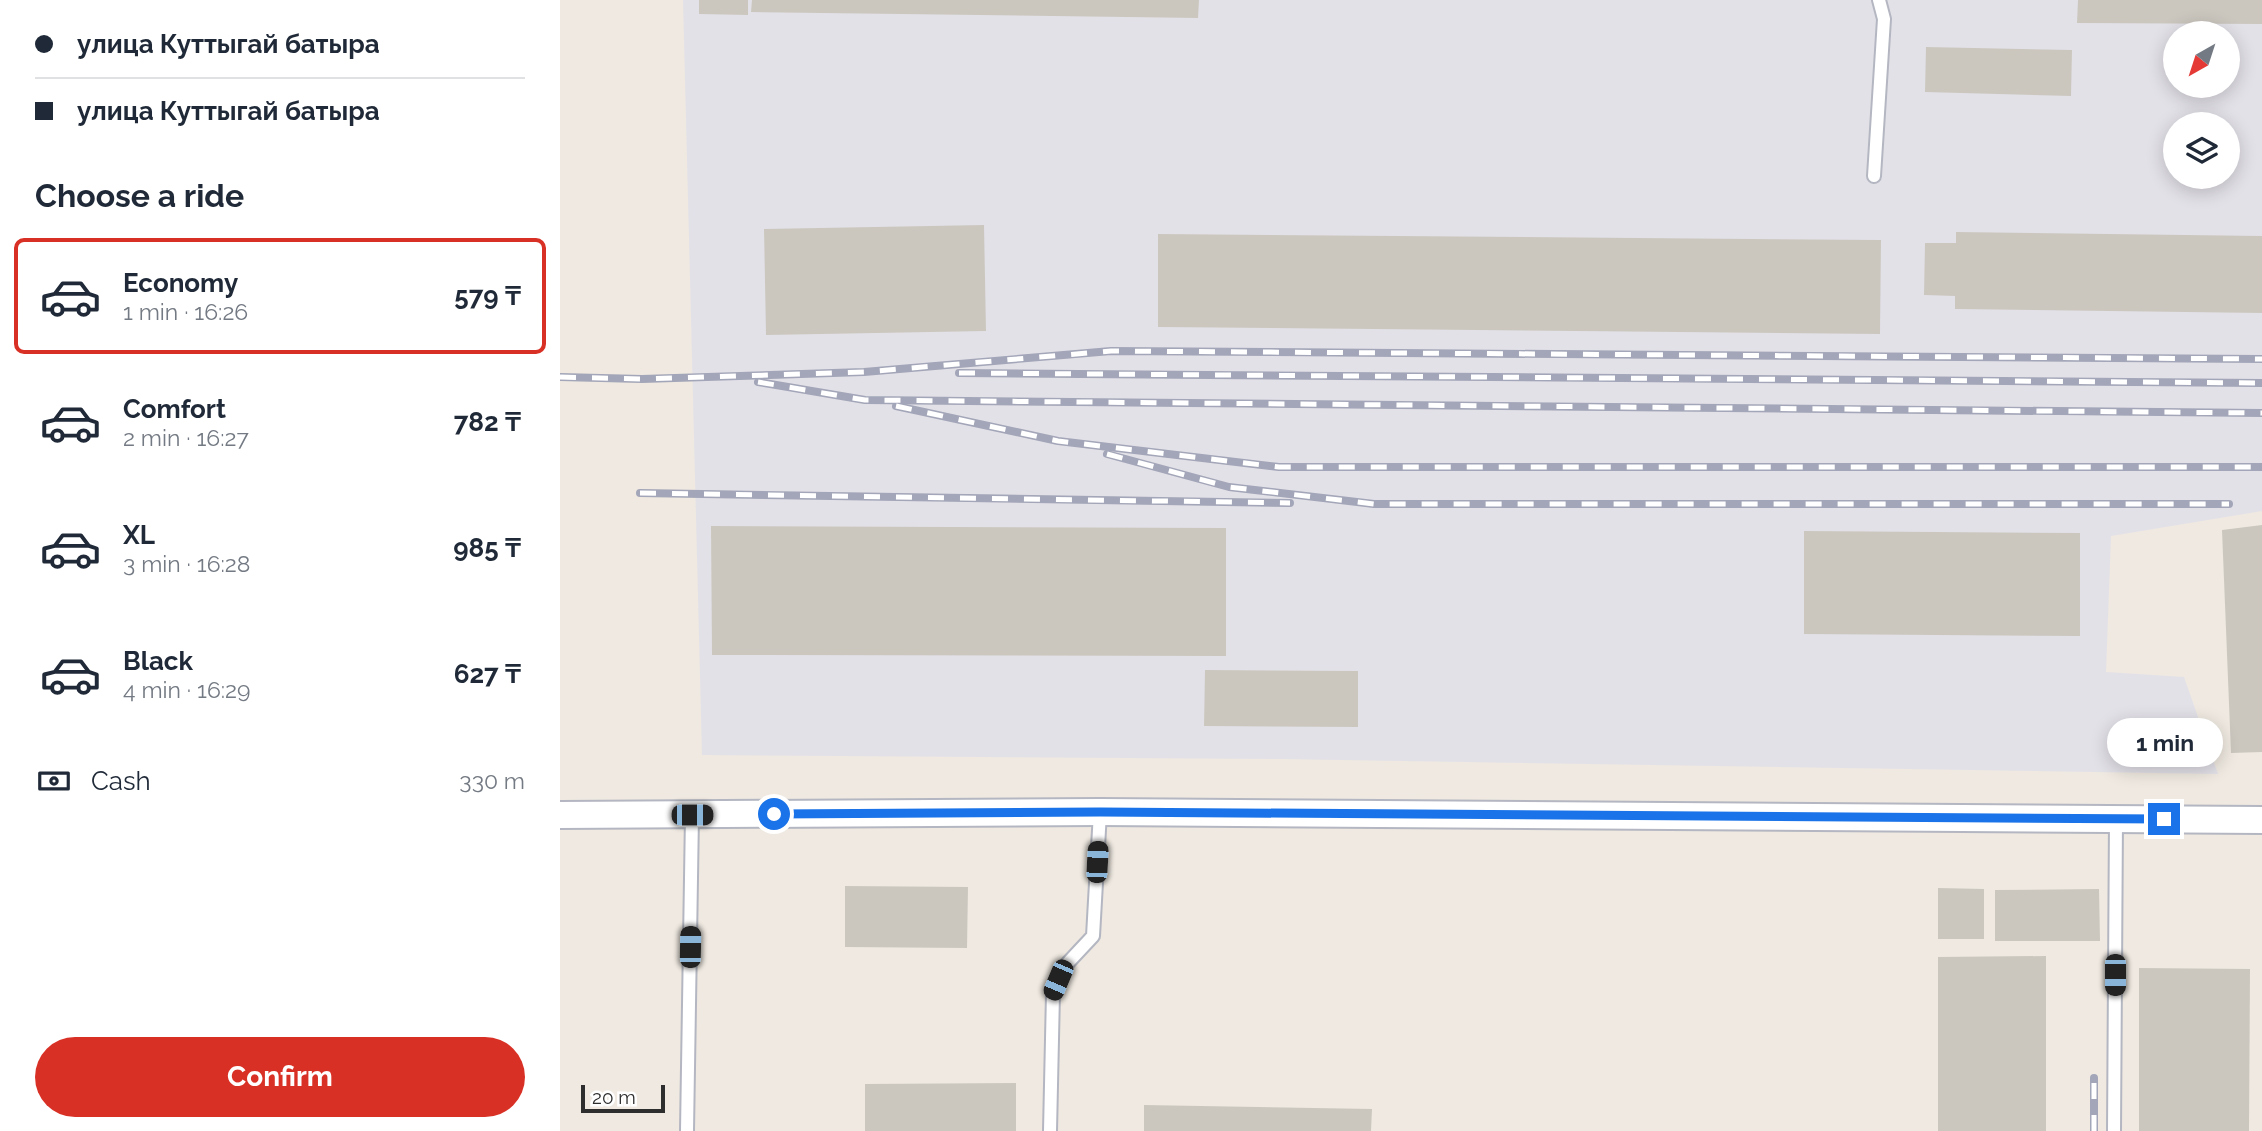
<!DOCTYPE html>
<html lang="en">
<head>
<meta charset="utf-8">
<style>
	:root { --surface:#fff; --page:#f6f6f7; --text:#1f2937; --muted:#747a83; --line:#e0e1e3; --accent:#d93025 }
	body { margin:0; font-family:Raleway,sans-serif; background:var(--page); color:var(--text); height:100vh; display:flex; flex-direction:column; font-size:26px; white-space:nowrap }
	* { box-sizing:border-box; margin:0 }
	p { font-size:23px; color:var(--muted) }
	.icon { flex:none; width:38px; height:38px; fill:none; stroke:currentColor; stroke-width:2; stroke-linecap:round; stroke-linejoin:round }
	.map { position:relative; flex:1; overflow:hidden }
	.sheet { display:flex; flex-direction:column; background:var(--surface); width:560px }
	.sheet>* { flex:none }
	.top-card { display:grid; align-content:center; height:154px; padding:0 35px; background:var(--surface) }
	.needle { width:46px; rotate:219deg }
	.tools { position:absolute; left:1603px; top:21px; display:grid; gap:14px }
	.tools a { display:grid; place-items:center; width:77px; height:77px; border-radius:50%; background:var(--surface); box-shadow:0 4px 18px #0003; font-size:35px }
	.scale { position:absolute; left:21px; bottom:18px; width:84px; box-sizing:border-box; padding-left:7px; border:4px solid #2e2e2e; border-top:0; font-size:19px; line-height:24px; white-space:nowrap; color:#2e2e2e; -webkit-text-stroke:5px #fff; paint-order:stroke }
	.end { position:absolute; width:32px; height:32px; margin:-16px; border:9px solid #1a73e8; background:#fff; box-shadow:0 0 0 4px #fff }
	.from { border-radius:50% }
	.bubble { position:absolute; height:49px; border-radius:24px; background:var(--surface); box-shadow:0 4px 18px #0003; font-size:23px; font-weight:700; line-height:49px; text-align:center }
	.car { position:absolute; width:21px; height:42px; margin:-21px -10px; border-radius:9px; box-shadow:0 0 5px 2px #0007; background:linear-gradient(#222 24%,#8ab4d8 0 40%,#222 0 76%,#8ab4d8 0 86%,#222 0) }
	.top-card b { display:flex; align-items:center; gap:24px; height:66px; font-size:26px }
	.top-card b+b { border-top:2px solid var(--line) }
	.top-card i { width:18px; height:18px; background:var(--text) }
	ul { padding:0; list-style:none }
	li { display:flex; align-items:center; gap:21px; height:116px; margin:0 14px 10px; padding:0 21px; border:4px solid transparent; border-radius:10px }
	li div { flex:1 }
	li b { display:block; font-size:26px }
	li em { font-style:normal; font-weight:700 }
	li.current { border-color:var(--accent) }
	li>.icon { width:63px; height:63px; stroke-width:1.5 }
	h2 { padding:0 35px; font-size:32px; line-height:84px }
	.pay { display:flex; align-items:center; gap:18px; height:77px; padding:0 35px; font-size:26px }
	.pay p { margin-inline-start:auto }
	.button { display:flex; gap:14px; margin-top:auto; padding:14px 35px }
	.button a { flex:1; height:80px; border-radius:42px; background:var(--accent); color:#fff; font-size:28px; font-weight:700; line-height:80px; text-align:center }
	main { display:flex; flex:1; min-height:0 }
	.map>svg:first-child { display:block }
	.industrial { fill:#e3e1e8; fill-rule:evenodd }
	.building { fill:#cbc7bf }
	.lines { fill:none; stroke-linecap:round; stroke-linejoin:round }
	.service-casing { stroke:#b4b7c1; stroke-width:16 }
	.minor-casing { stroke:#b4b7c1; stroke-width:30 }
	.service { stroke:#fff; stroke-width:12 }
	.minor { stroke:#fff; stroke-width:26 }
	.rail-casing { stroke:#a3a6b8; stroke-width:8 }
	.rail { stroke:#fff; stroke-width:5; stroke-dasharray:16; stroke-linecap:butt }
	.route { stroke:#1a73e8; stroke-width:9 }
</style>
</head>
<body>
<main>
<section class="sheet">
<div class="top-card">
<b><i class="from"></i>улица Куттыгай батыра</b>
<b><i></i>улица Куттыгай батыра</b>
</div>
<h2>Choose a ride</h2>
<ul>
<li class="current"><svg class="icon" aria-label="car" viewBox="0 0 24 24"><path d="M5 17H2v-5l4-1 3-4h7l3 4 3 1v5h-3M9 17h6M6 11h13"/><circle cx="7" cy="17" r="2"/><circle cx="17" cy="17" r="2"/></svg><div><b>Economy</b><p>1 min · 16:26</p></div><em>579 ₸</em></li>
<li><svg class="icon" aria-label="car" viewBox="0 0 24 24"><path d="M5 17H2v-5l4-1 3-4h7l3 4 3 1v5h-3M9 17h6M6 11h13"/><circle cx="7" cy="17" r="2"/><circle cx="17" cy="17" r="2"/></svg><div><b>Comfort</b><p>2 min · 16:27</p></div><em>782 ₸</em></li>
<li><svg class="icon" aria-label="car" viewBox="0 0 24 24"><path d="M5 17H2v-5l4-1 3-4h7l3 4 3 1v5h-3M9 17h6M6 11h13"/><circle cx="7" cy="17" r="2"/><circle cx="17" cy="17" r="2"/></svg><div><b>XL</b><p>3 min · 16:28</p></div><em>985 ₸</em></li>
<li><svg class="icon" aria-label="car" viewBox="0 0 24 24"><path d="M5 17H2v-5l4-1 3-4h7l3 4 3 1v5h-3M9 17h6M6 11h13"/><circle cx="7" cy="17" r="2"/><circle cx="17" cy="17" r="2"/></svg><div><b>Black</b><p>4 min · 16:29</p></div><em>627 ₸</em></li>
</ul>
<div class="pay"><svg class="icon" aria-label="cash" viewBox="0 0 24 24"><path d="M3 7h18v10H3z"/><circle cx="12" cy="12" r="2"/></svg>Cash<p>330 m</p></div>
<div class="button"><a>Confirm</a></div>
</section>
<div class="map">
<svg width="1702" height="1131" viewBox="0 0 1702 1131">
	<rect width="100%" height="100%" fill="#efe9e1"/>
	<path class="industrial" d="M 123,0 L 1702,0 L 1702,511 L 1551,536 L 1546,672 L 1624,677 L 1658,774 L 721,759 L 142,755 ZM 1615,33 L 1668,33 L 1668,86 L 1615,86 ZM 1615,124 L 1668,124 L 1668,177 L 1615,177 Z"/>
	<g class="building">
		<path d="M 139,0 L 188,0 L 188,15 L 139,14 Z"/>
		<path d="M 192,0 L 639,0 L 638,18 L 191,12 Z"/>
		<path d="M 1518,0 L 1702,0 L 1702,24 L 1517,23 Z"/>
		<path d="M 1366,47 L 1512,50 L 1511,96 L 1365,92 Z"/>
		<path d="M 424,225 L 426,331 L 206,335 L 204,229 Z"/>
		<path d="M 1396,232 L 1702,236 L 1702,313 L 1395,309 L 1395,296 L 1364,295 L 1365,243 L 1396,243 Z"/>
		<path d="M 598,234 L 1321,240 L 1320,334 L 598,327 Z"/>
		<path d="M 1702,525 L 1702,752 L 1671,753 L 1662,530 Z"/>
		<path d="M 151,526 L 666,528 L 666,656 L 152,655 Z"/>
		<path d="M 1244,531 L 1520,533 L 1520,636 L 1244,634 Z"/>
		<path d="M 645,670 L 798,671 L 798,727 L 644,726 Z"/>
		<path d="M 285,886 L 408,887 L 407,948 L 285,947 Z"/>
		<path d="M 1378,888 L 1424,889 L 1424,939 L 1378,939 Z"/>
		<path d="M 1539,889 L 1540,941 L 1435,941 L 1435,890 Z"/>
		<path d="M 1486,956 L 1486,1131 L 1378,1131 L 1378,957 Z"/>
		<path d="M 1579,968 L 1690,969 L 1689,1131 L 1579,1131 Z"/>
		<path d="M 456,1083 L 456,1131 L 305,1131 L 305,1084 Z"/>
		<path d="M 584,1105 L 812,1109 L 811,1131 L 584,1131 Z"/>
	</g>
	<g class="lines">
		<defs>
			<g id="service">
				<path d="M 1314,176 L 1324,19 L 1319,0"/>
				<path d="M 127,1131 L 132,815"/>
				<path d="M 490,1131 L 493,993 L 504,967 L 533,936 L 540,812"/>
				<path d="M 1554,1131 L 1556,819"/>
			</g>
			<path id="minor" d="M 0,815 L 540,812 L 1702,820"/>
		</defs>
		<use href="#service" class="service-casing"/>
		<use href="#minor" class="minor-casing"/>
		<use href="#service" class="service"/>
		<use href="#minor" class="minor"/>
		<defs>
			<g id="rail">
				<path d="M 399,373 L 1702,383"/>
				<path d="M 0,377 L 82,379 L 304,372 L 551,351 L 1702,359"/>
				<path d="M 198,382 L 305,400 L 1702,413"/>
				<path d="M 336,406 L 498,441 L 719,467 L 1702,467"/>
				<path d="M 547,454 L 669,487 L 814,504 L 1669,504"/>
				<path d="M 80,493 L 730,503"/>
				<path d="M 1534,1131 L 1534,1078"/>
			</g>
		</defs>
		<use href="#rail" class="rail-casing"/>
		<use href="#rail" class="rail"/>
	</g>
	<g class="lines">
		<path class="route" d="M 214,814 L 540,812 L 1604,819"/>
	</g>
</svg>
<div class="tools">
<a><svg class="needle" viewBox="-14 -14 28 28"><path d="M0-13l5 13h-10z" fill="#e53935"/><path d="M0 13l5-13h-10z" fill="#747a83"/></svg></a>
<a><svg class="icon" aria-label="layers" viewBox="0 0 24 24"><path d="M12 4l9 5-9 5-9-5zM3 14l9 5 9-5"/></svg></a>
</div>
<div class="scale">20 m</div>
<i class="end from" style="left:214px;top:814px"></i>
<i class="end" style="left:1604px;top:819px"></i>
<div class="bubble" style="left:1547px;top:718px;width:116px">1 min</div>
<i class="car" style="left:132px;top:815px;rotate:90deg"></i>
<i class="car" style="left:537px;top:862px;rotate:3deg"></i>
<i class="car" style="left:130px;top:947px;rotate:1deg"></i>
<i class="car" style="left:1555px;top:975px;rotate:180deg"></i>
<i class="car" style="left:498px;top:980px;rotate:203deg"></i>
</div>
</main>
</body>
</html>
